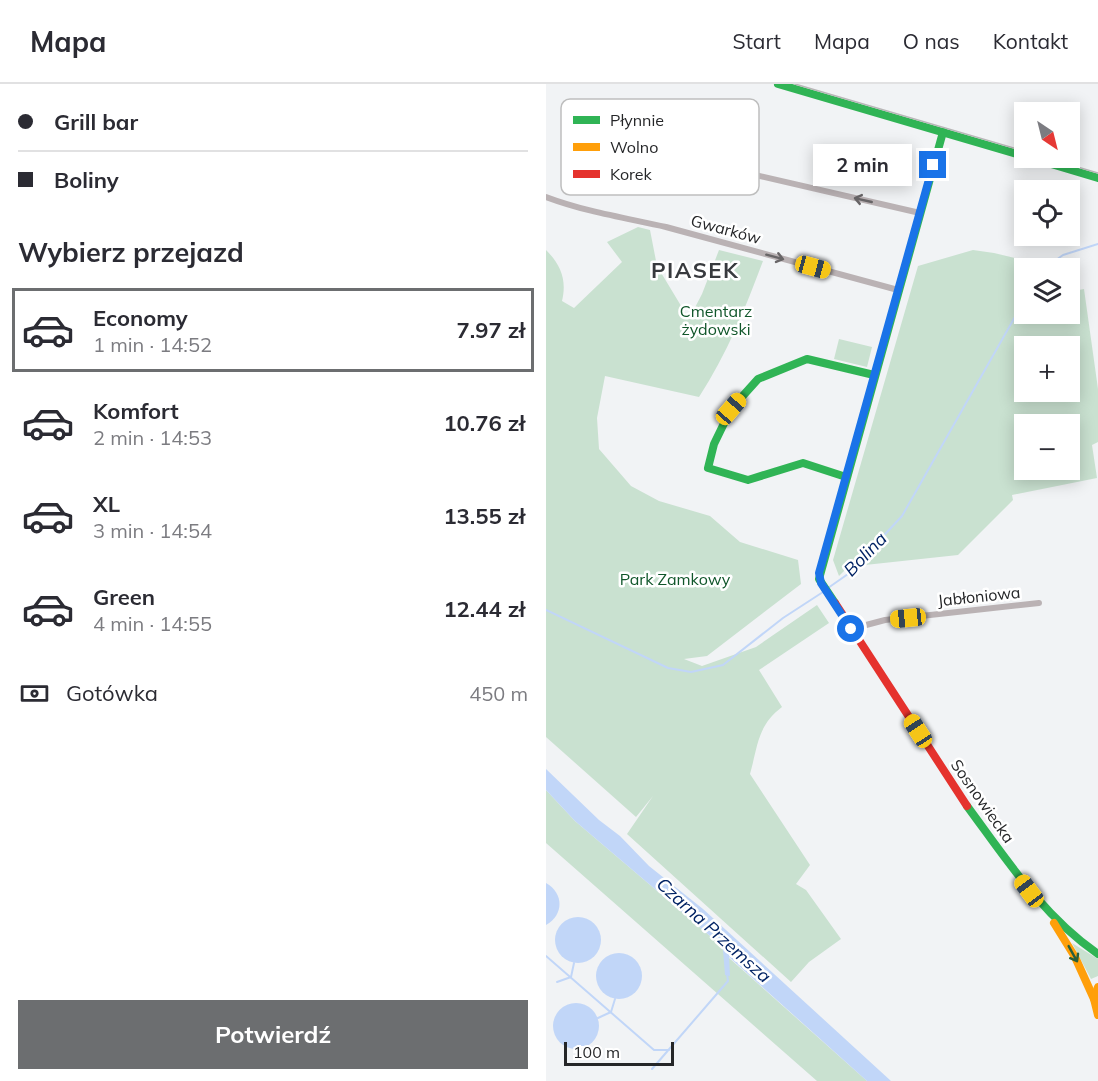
<!DOCTYPE html>
<html lang="pl">
<head>
<meta charset="utf-8">
<style>
	:root { --surface:#fff; --page:#f2f2f3; --text:#2b2b33; --muted:#7c7c81; --line:#e1e1e2; --accent:#6c6e70 }
	body { margin:0; font-family:Mulish,sans-serif; background:var(--page); color:var(--text); height:100vh; display:flex; flex-direction:column; font-size:22px; white-space:nowrap }
	* { box-sizing:border-box; margin:0 }
	p { font-size:20px; color:var(--muted) }
	.icon { flex:none; width:33px; height:33px; fill:none; stroke:currentColor; stroke-width:2; stroke-linecap:round; stroke-linejoin:round }
	.map { position:relative; flex:1; overflow:hidden }
	.panel { display:flex; flex-direction:column; background:var(--surface); width:546px }
	.panel>* { flex:none }
	.guide { display:grid; align-content:center; height:132px; padding:0 18px; background:var(--surface) }
	.needle { width:39px; rotate:145deg }
	.tools { position:absolute; left:468px; top:18px; display:grid; gap:12px }
	.tools a { display:grid; place-items:center; width:66px; height:66px; border-radius:0px; background:var(--surface); box-shadow:0 3px 15px #0003; font-size:30px }
	.scale { position:absolute; left:18px; bottom:15px; width:110px; box-sizing:border-box; padding-left:6px; border:3px solid #252628; border-top:0; font-size:16px; line-height:21px; white-space:nowrap; color:#252628; -webkit-text-stroke:4px #fff; paint-order:stroke }
	.end { position:absolute; width:27px; height:27px; margin:-14px; border:8px solid #1a73e8; background:#fff; box-shadow:0 0 0 3px #fff }
	.from { border-radius:50% }
	.bubble { position:absolute; height:42px; border-radius:0px; background:var(--surface); box-shadow:0 3px 15px #0003; font-size:20px; font-weight:700; line-height:42px; text-align:center }
	.car { position:absolute; width:18px; height:36px; margin:-18px -9px; border-radius:8px; box-shadow:0 0 4px 2px #0007; background:linear-gradient(#f5c518 24%,#345 0 40%,#f5c518 0 76%,#345 0 86%,#f5c518 0) }
	.guide b { display:flex; align-items:center; gap:21px; height:57px; font-size:22px }
	.guide b+b { border-top:2px solid var(--line) }
	.guide i { width:15px; height:15px; background:var(--text) }
	ul { padding:0; list-style:none }
	li { display:flex; align-items:center; gap:18px; height:84px; margin:0 12px 9px; padding:0 6px; border:3px solid transparent; border-radius:0px }
	li div { flex:1 }
	li b { display:block; font-size:22px }
	li em { font-style:normal; font-weight:700 }
	li.active { border-color:var(--accent) }
	li>.icon { width:54px; height:54px; stroke-width:1.5 }
	h2 { padding:0 18px; font-size:27px; line-height:72px }
	.pay { display:flex; align-items:center; gap:15px; height:66px; padding:0 18px; font-size:22px }
	.pay p { margin-inline-start:auto }
	.primary-button { display:flex; gap:12px; margin-top:auto; padding:12px 18px }
	.primary-button a { flex:1; height:69px; border-radius:0px; background:var(--accent); color:#fff; font-size:24px; font-weight:700; line-height:69px; text-align:center }
	header { display:flex; align-items:center; gap:36px; box-sizing:border-box; height:84px; padding:0 30px; background:var(--surface); border-bottom:2px solid var(--line) }
	header strong { font-size:28px }
	nav { display:flex; gap:33px; margin-inline-start:auto; font-size:21px }
	main { display:flex; flex:1; min-height:0 }
	.map>svg:first-child { display:block }
	.green { fill:#c9e1d0; fill-rule:evenodd }
	.water { fill:#c1d6f8 }
	.lines { fill:none; stroke-linecap:round; stroke-linejoin:round }
	.stream { stroke:#c1d6f8; stroke-width:2 }
	.street { stroke:#bab2b4; stroke-width:6 }
	.fast { stroke:#30b455; stroke-width:8 }
	.slow { stroke:#ff9f0a; stroke-width:8 }
	.jam { stroke:#e5322d; stroke-width:8 }
	.tram { stroke:#b8b6b7; stroke-width:1.5 }
	.oneway { stroke:#686567 }
	.oneway2 { stroke:#295f3a }
	.route { stroke:#1a73e8; stroke-width:8 }
	.labels { text-anchor:middle; dominant-baseline:central; stroke-width:5; stroke-linejoin:round; paint-order:stroke }
	.street-label { font-size:16px; fill:#252628; stroke:#fff }
	.park-label { font-size:16px; fill:#10562a; stroke:#fff }
	.water-label { font-size:18px; font-style:italic; fill:#002264; stroke:#fff }
	.district-label { font-size:22px; font-weight:bold; letter-spacing:1.5px; fill:#383a3e; stroke:#fff }
	.key { fill:#fff; stroke:#bebebe; stroke-width:1.5 }
	.key-label { font-size:16px; fill:#252628 }
</style>
</head>
<body>
<header>
<strong>Mapa</strong>
<nav><a>Start</a><a>Mapa</a><a>O nas</a><a>Kontakt</a></nav>
</header>
<main>
<section class="panel">
<div class="guide">
<b><i class="from"></i>Grill bar</b>
<b><i></i>Boliny</b>
</div>
<h2>Wybierz przejazd</h2>
<ul>
<li class="active"><svg class="icon" aria-label="car" viewBox="0 0 24 24"><path d="M5 17H2v-5l4-1 3-4h7l3 4 3 1v5h-3M9 17h6M6 11h13"/><circle cx="7" cy="17" r="2"/><circle cx="17" cy="17" r="2"/></svg><div><b>Economy</b><p>1 min · 14:52</p></div><em>7.97 zł</em></li>
<li><svg class="icon" aria-label="car" viewBox="0 0 24 24"><path d="M5 17H2v-5l4-1 3-4h7l3 4 3 1v5h-3M9 17h6M6 11h13"/><circle cx="7" cy="17" r="2"/><circle cx="17" cy="17" r="2"/></svg><div><b>Komfort</b><p>2 min · 14:53</p></div><em>10.76 zł</em></li>
<li><svg class="icon" aria-label="car" viewBox="0 0 24 24"><path d="M5 17H2v-5l4-1 3-4h7l3 4 3 1v5h-3M9 17h6M6 11h13"/><circle cx="7" cy="17" r="2"/><circle cx="17" cy="17" r="2"/></svg><div><b>XL</b><p>3 min · 14:54</p></div><em>13.55 zł</em></li>
<li><svg class="icon" aria-label="car" viewBox="0 0 24 24"><path d="M5 17H2v-5l4-1 3-4h7l3 4 3 1v5h-3M9 17h6M6 11h13"/><circle cx="7" cy="17" r="2"/><circle cx="17" cy="17" r="2"/></svg><div><b>Green</b><p>4 min · 14:55</p></div><em>12.44 zł</em></li>
</ul>
<div class="pay"><svg class="icon" aria-label="cash" viewBox="0 0 24 24"><path d="M3 7h18v10H3z"/><circle cx="12" cy="12" r="2"/></svg>Gotówka<p>450 m</p></div>
<div class="primary-button"><a>Potwierdź</a></div>
</section>
<div class="map">
<svg width="552" height="997" viewBox="0 0 552 997">
	<rect width="100%" height="100%" fill="#f1f3f5"/>
	<g class="green">
		<path d="M 92,143 L 104,146 L 111,182 L 143,235 L 156,210 L 173,166 L 217,177 C 199,225 181,270 153,313 L 59,292 L 51,334 L 53,365 L 85,402 L 113,417 L 164,432 L 194,458 L 252,476 L 255,500 L 161,572 L 138,575 L 156,582 L 210,563 L 271,521 L 283,539 L 213,586 L 236,623 C 211,642 212,662 204,690 L 264,781 L 250,800 L 260,806 L 295,855 L 263,878 L 245,898 L 81,750 L 107,712 L 90,733 L 0,653 L 0,166 C 15,181 21,196 16,217 L 28,224 L 76,178 L 61,158 Z"/>
		<path d="M 427,166 L 448,169 L 503,182 L 519,174 L 525,183 L 533,206 L 538,205 L 552,305 L 552,358 L 546,361 L 551,394 L 466,411 L 467,416 L 412,471 L 319,481 L 312,473 L 293,492 L 287,476 L 372,182 ZM 478,184 L 524,184 L 524,230 L 478,230 ZM 524,262 L 524,308 L 478,308 L 478,262 ZM 524,340 L 524,386 L 478,386 L 478,340 Z"/>
		<path d="M 293,255 L 326,263 L 321,283 L 288,275 Z"/>
		<path d="M 0,706 L 29,737 L 170,857 L 182,873 L 321,997 L 271,997 L 0,759 Z"/>
		<path d="M 526,859 L 552,875 L 552,892 L 545,895 Z"/>
	</g>
	<g class="water">
		<path d="M 0,685 L 53,736 L 74,752 L 103,782 L 157,825 L 345,997 L 321,997 L 183,873 L 184,892 L 179,891 L 177,866 L 170,857 L 29,737 L 0,706 Z"/>
		<path d="M 0,799 C 18,809 18,831 0,841 Z"/>
		<circle cx="32" cy="856" r="23"/>
		<circle cx="73" cy="892" r="23"/>
		<circle cx="30" cy="942" r="23"/>
	</g>
	<g class="lines">
		<g class="stream">
			<path d="M 499,184 L 517,171 L 552,160"/>
			<path d="M 282,504 L 302,490 L 356,432 L 478,217"/>
			<path d="M 0,526 L 122,584 L 145,588 L 177,581 L 237,534 L 277,508"/>
			<path d="M 0,872 L 108,966 L 123,966"/>
			<path d="M 11,898 L 25,893 L 28,879"/>
			<path d="M 52,934 L 65,928 L 69,915"/>
			<path d="M 106,985 L 182,897 L 181,890"/>
		</g>
		<g class="street">
			<path d="M 127,72 L 374,129"/>
			<path d="M 0,113 C 40,128 80,134 120,143 L 352,206"/>
			<path d="M 305,545 L 339,536 L 493,519"/>
		</g>
		<g class="fast">
			<path d="M 232,0 L 478,72"/>
			<path d="M 485,74 L 552,94"/>
			<path d="M 300,393 L 257,379 L 202,396 L 162,384 L 168,360 L 185,325 L 212,295 L 261,275 L 328,291"/>
			<path d="M 289,519 L 273,495 L 397,48"/>
			<path d="M 421,722 C 461,776 496,831 552,870"/>
		</g>
		<g class="slow">
			<path d="M 508,839 L 529,873 L 548,915"/>
			<path d="M 552,903 L 548,915 L 552,931"/>
		</g>
		<path class="jam" d="M 289,519 L 421,722"/>
		<g class="tram">
			<path d="M 249,0 L 478,67"/>
			<path d="M 501,74 L 552,89"/>
		</g>
	</g>
	<defs><path id="oneway-shaft" d="M-6 0H5M1.5-3L5.5 0L1.5 3" fill="none" stroke-width="1.6" stroke-linecap="round" stroke-linejoin="round" transform="scale(1.5)"/></defs>
	<g class="oneway">
		<use href="#oneway-shaft" transform="translate(317 116) rotate(-167)"/>
		<use href="#oneway-shaft" transform="translate(229 173) rotate(15)"/>
	</g>
	<use class="oneway2" href="#oneway-shaft" transform="translate(527 870) rotate(61)"/>
	<g class="lines">
		<path class="route" d="M 305,545 L 275,499 L 273,489 L 387,81"/>
	</g>
	<g class="labels">
		<g class="street-label">
			<text transform="translate(180 145) rotate(15)">Gwarków</text>
			<text transform="translate(433 512) rotate(-6)">Jabłoniowa</text>
			<text transform="translate(437 717) rotate(55)">Sosnowiecka</text>
		</g>
		<g class="park-label">
			<text x="170" y="227">Cmentarz<tspan x="170" dy="18">żydowski</tspan></text>
			<text x="129" y="495">Park Zamkowy</text>
		</g>
		<g class="water-label">
			<text transform="translate(319 470) rotate(-46)">Bolina</text>
			<text transform="translate(168 846) rotate(42)">Czarna Przemsza</text>
		</g>
		<g class="district-label">
			<text x="149" y="186">PIASEK</text>
		</g>
	</g>
	<rect x="15" y="15" width="198" height="96" rx="9" class="key"/>
	<rect x="27" y="32" width="27" height="8" fill="#30b455"/>
	<rect x="27" y="59" width="27" height="8" fill="#ff9f0a"/>
	<rect x="27" y="86" width="27" height="8" fill="#e5322d"/>
	<g class="key-label">
		<text x="64" y="42">Płynnie</text>
		<text x="64" y="69">Wolno</text>
		<text x="64" y="96">Korek</text>
	</g>
</svg>
<div class="tools">
<a><svg class="needle" viewBox="-14 -14 28 28"><path d="M0-13l5 13h-10z" fill="#e53935"/><path d="M0 13l5-13h-10z" fill="#7c7c81"/></svg></a>
<a><svg class="icon" aria-label="locate" viewBox="0 0 24 24"><circle cx="12" cy="12" r="6"/><path d="M12 2v4M12 18v4M2 12h4M18 12h4"/></svg></a>
<a><svg class="icon" aria-label="layers" viewBox="0 0 24 24"><path d="M12 4l9 5-9 5-9-5zM3 14l9 5 9-5"/></svg></a>
<a>+</a>
<a>−</a>
</div>
<div class="scale">100 m</div>
<i class="end from" style="left:305px;top:545px"></i>
<i class="end" style="left:387px;top:81px"></i>
<div class="bubble" style="left:267px;top:60px;width:99px">2 min</div>
<i class="car" style="left:267px;top:183px;rotate:105deg"></i>
<i class="car" style="left:185px;top:325px;rotate:41deg"></i>
<i class="car" style="left:362px;top:534px;rotate:264deg"></i>
<i class="car" style="left:372px;top:647px;rotate:327deg"></i>
<i class="car" style="left:483px;top:807px;rotate:323deg"></i>
</div>
</main>
</body>
</html>
